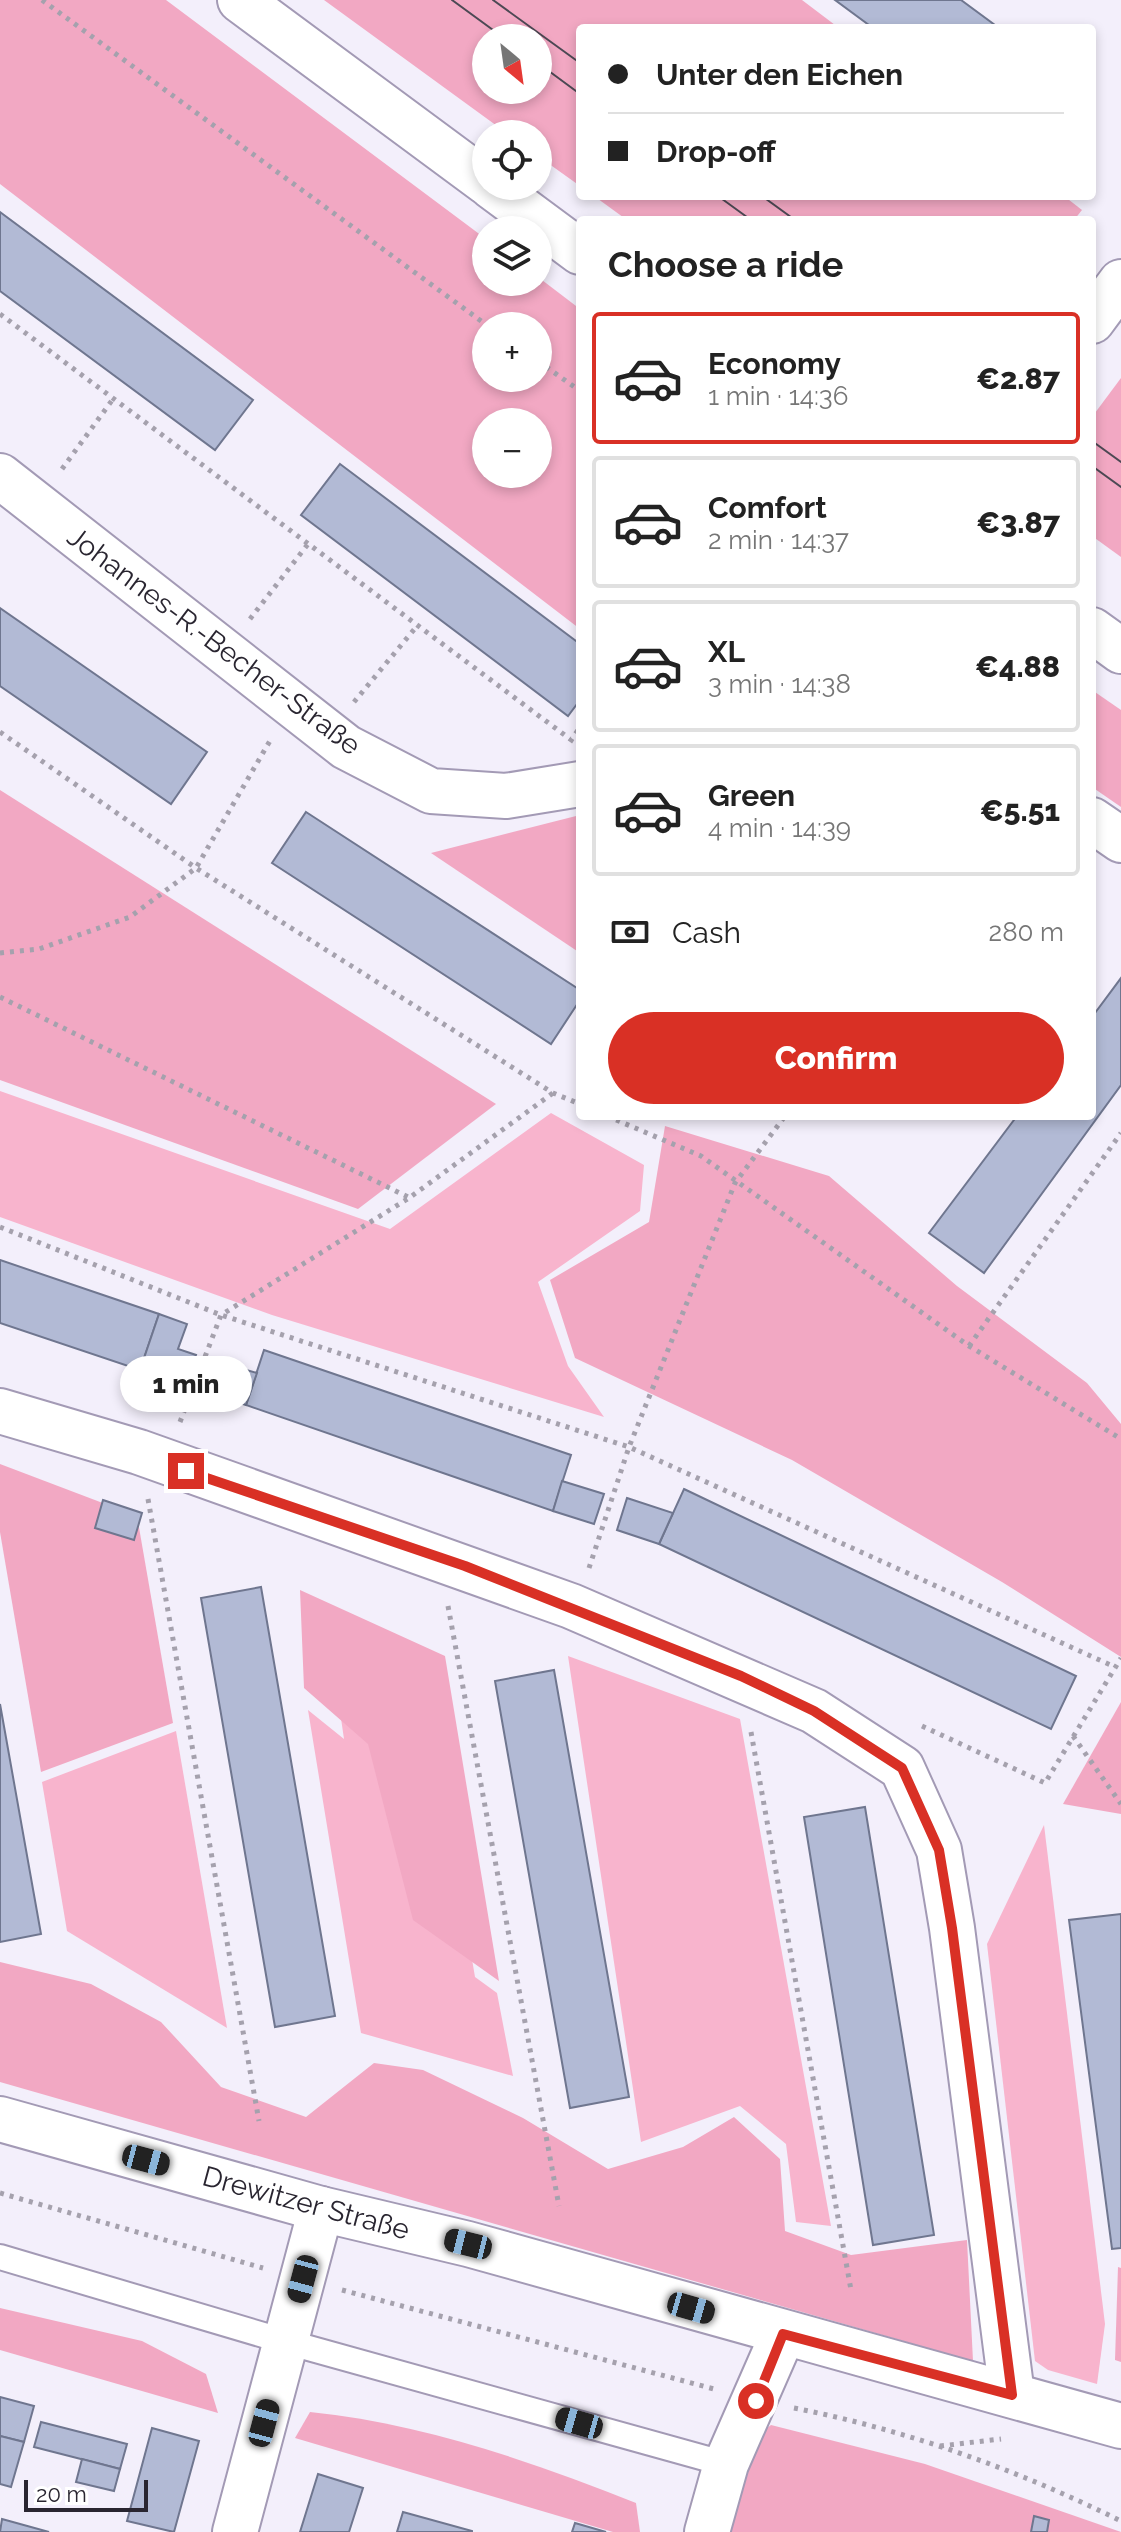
<!DOCTYPE html>
<html lang="en">
<head>
<meta charset="utf-8">
<style>
	:root { --surface:#fff; --page:#f6f6f6; --text:#222; --muted:#767676; --line:#e0e0e0; --accent:#d93025 }
	body { margin:0; font-family:Raleway,sans-serif; background:var(--page); color:var(--text); height:100vh; display:flex; flex-direction:column; font-size:30px; white-space:nowrap }
	* { box-sizing:border-box; margin:0 }
	p { font-size:26px; color:var(--muted) }
	.icon { flex:none; width:44px; height:44px; fill:none; stroke:currentColor; stroke-width:2; stroke-linecap:round; stroke-linejoin:round }
	.map { position:relative; flex:1; overflow:hidden }
	.panel { position:absolute; left:576px; top:216px; width:520px; height:904px; display:flex; flex-direction:column; background:var(--surface); border-radius:8px; box-shadow:0 4px 12px #0003 }
	.panel>* { flex:none }
	.guide { position:absolute; left:576px; top:24px; width:520px; height:176px; border-radius:8px; box-shadow:0 4px 12px #0003; display:grid; align-content:center; height:176px; padding:0 32px; background:var(--surface) }
	.needle { width:52px; rotate:151deg }
	.controls { position:absolute; left:472px; top:24px; display:grid; gap:16px }
	.controls a { display:grid; place-items:center; width:80px; height:80px; border-radius:50%; background:var(--surface); box-shadow:0 4px 12px #0003; font-size:40px }
	.scale { position:absolute; left:24px; bottom:20px; width:124px; box-sizing:border-box; padding-left:8px; border:4px solid #292530; border-top:0; font-size:22px; line-height:28px; white-space:nowrap; color:#292530; -webkit-text-stroke:6px #fff; paint-order:stroke }
	.end { position:absolute; width:36px; height:36px; margin:-18px; border:10px solid #d93025; background:#fff; box-shadow:0 0 0 4px #fff }
	.from { border-radius:50% }
	.bubble { position:absolute; height:56px; border-radius:28px; background:var(--surface); box-shadow:0 4px 12px #0003; font-size:26px; font-weight:800; line-height:56px; text-align:center }
	.car { position:absolute; width:24px; height:48px; margin:-24px -12px; border-radius:10px; box-shadow:0 0 6px 2px #0007; background:linear-gradient(#222 24%,#8ab4d8 0 40%,#222 0 76%,#8ab4d8 0 86%,#222 0) }
	.guide b { display:flex; align-items:center; gap:28px; height:76px; font-size:30px }
	.guide b+b { border-top:2px solid var(--line) }
	.guide i { width:20px; height:20px; background:var(--text) }
	ul { padding:0; list-style:none }
	li { display:flex; align-items:center; gap:24px; height:132px; margin:0 16px 12px; padding:0 16px; border:4px solid var(--line); border-radius:8px }
	li div { flex:1 }
	li b { display:block; font-size:30px }
	li em { font-style:normal; font-weight:800 }
	li.on { border-color:var(--accent) }
	li>.icon { width:72px; height:72px; stroke-width:1.5 }
	h2 { padding:0 32px; font-size:36px; line-height:96px }
	.pay { display:flex; align-items:center; gap:20px; height:88px; padding:0 32px; font-size:30px }
	.pay p { margin-inline-start:auto }
	.action { display:flex; gap:16px; margin-top:auto; padding:16px 32px }
	.action a { flex:1; height:92px; border-radius:48px; background:var(--accent); color:#fff; font-size:32px; font-weight:800; line-height:92px; text-align:center }
	.map>svg:first-child { display:block }
	.green { fill:#f8b4cd }
	.forest { fill:#f2a8c3; fill-rule:evenodd }
	.building { fill:#b2bad5; stroke:#6f768f; stroke-width:2 }
	.lines { fill:none; stroke-linecap:round; stroke-linejoin:round }
	.lane-casing { stroke:#a39ab5; stroke-width:28 }
	.street-casing { stroke:#a39ab5; stroke-width:48 }
	.secondary-casing { stroke:#a39ab5; stroke-width:48 }
	.path { stroke:#a5a1ad; stroke-width:5; stroke-dasharray:4 6; stroke-linecap:butt }
	.lane { stroke:#fff; stroke-width:24 }
	.street { stroke:#fff; stroke-width:44 }
	.secondary { stroke:#fff; stroke-width:44 }
	.tram { stroke:#4d4954; stroke-width:2 }
	.route { stroke:#d93025; stroke-width:10 }
	.labels { text-anchor:middle; dominant-baseline:central; stroke-width:6; stroke-linejoin:round; paint-order:stroke }
	.street-label { font-size:28px; fill:#292530; stroke:#fff }
</style>
</head>
<body>
<div class="map">
<svg width="1121" height="2532" viewBox="0 0 1121 2532">
	<rect width="100%" height="100%" fill="#f3effb"/>
	<g class="green">
		<path d="M 0,1091 L 390,1229 L 551,1113 L 644,1165 L 640,1211 L 538,1282 L 568,1366 L 604,1417 L 272,1315 L 0,1217 Z"/>
		<path d="M 568,1656 L 740,1719 L 831,2226 L 796,2222 L 786,2144 L 740,2106 L 641,2142 Z"/>
		<path d="M 338,1698 L 434,1735 L 475,1977 L 497,1993 L 513,2076 L 361,2033 L 308,1710 L 344,1739 Z"/>
		<path d="M 176,1731 L 227,2028 L 67,1931 L 42,1782 Z"/>
		<path d="M 1044,1825 L 1105,2324 L 1097,2384 L 1048,2370 L 1035,2361 L 987,1944 Z"/>
	</g>
	<g class="forest">
		<path d="M 0,0 L 166,0 L 486,239 L 486,282 L 538,282 L 538,277 L 580,309 L 580,629 L 0,184 ZM 486,326 L 538,326 L 538,378 L 486,378 ZM 486,422 L 538,422 L 538,474 L 486,474 Z"/>
		<path d="M 324,0 L 802,0 L 839,28 L 580,28 L 580,186 L 538,156 L 538,134 L 508,134 ZM 486,38 L 538,38 L 538,90 L 486,90 Z"/>
		<path d="M 594,196 L 1064,196 L 1082,210 L 1074,220 L 627,220 Z"/>
		<path d="M 1121,378 L 1121,557 L 1092,536 L 1092,417 Z"/>
		<path d="M 1092,690 L 1121,710 L 1121,807 L 1092,787 Z"/>
		<path d="M 0,790 L 496,1104 L 358,1209 L 0,1080 Z"/>
		<path d="M 580,815 L 580,953 L 431,853 Z"/>
		<path d="M 665,1126 L 829,1176 L 957,1286 L 1087,1383 L 1121,1424 L 1121,1657 L 1002,1582 L 792,1460 L 575,1358 L 550,1280 L 649,1222 Z"/>
		<path d="M 0,1464 L 137,1516 L 173,1723 L 41,1772 L 0,1532 Z"/>
		<path d="M 300,1590 L 445,1656 L 499,1981 L 413,1920 L 368,1744 L 304,1688 Z"/>
		<path d="M 1121,1702 L 1121,1814 L 1063,1804 Z"/>
		<path d="M 0,1962 L 91,1984 L 161,2022 L 221,2087 L 306,2117 L 374,2063 L 423,2070 L 523,2118 L 608,2169 L 683,2147 L 734,2117 L 780,2159 L 785,2231 L 851,2255 L 967,2240 L 973,2361 L 0,2082 Z"/>
		<path d="M 1118,2267 L 1121,2268 L 1121,2362 L 1115,2360 Z"/>
		<path d="M 0,2308 L 142,2341 L 206,2374 L 218,2413 L 0,2350 Z"/>
		<path d="M 310,2412 C 421,2423 533,2462 636,2503 L 640,2532 L 613,2532 L 295,2438 Z"/>
		<path d="M 771,2425 L 925,2464 L 1121,2532 L 714,2532 L 744,2446 Z"/>
	</g>
	<g class="building">
		<path d="M 835,0 L 961,0 L 999,28 L 873,28 Z"/>
		<path d="M 0,212 L 253,400 L 215,450 L 0,291 Z"/>
		<path d="M 340,464 L 580,644 L 580,700 L 568,716 L 301,515 Z"/>
		<path d="M 0,608 L 207,752 L 171,804 L 0,686 Z"/>
		<path d="M 306,812 L 580,990 L 580,1000 L 551,1044 L 272,863 Z"/>
		<path d="M 1121,978 L 1121,1085 L 984,1273 L 929,1233 L 1017,1116 L 1092,1116 L 1092,1017 Z"/>
		<path d="M 0,1260 L 159,1314 L 140,1370 L 0,1323 Z"/>
		<path d="M 159,1314 L 187,1324 L 178,1349 L 196,1355 L 185,1386 L 140,1370 Z"/>
		<path d="M 264,1350 L 571,1455 L 553,1511 L 246,1405 Z"/>
		<path d="M 212,1360 L 257,1373 L 246,1405 L 202,1391 Z"/>
		<path d="M 562,1481 L 604,1494 L 594,1524 L 553,1511 Z"/>
		<path d="M 684,1489 L 1076,1676 L 1051,1729 L 659,1544 Z"/>
		<path d="M 627,1498 L 673,1513 L 659,1544 L 617,1530 Z"/>
		<path d="M 103,1500 L 142,1513 L 134,1540 L 95,1528 Z"/>
		<path d="M 261,1587 L 335,2016 L 275,2027 L 201,1598 Z"/>
		<path d="M 554,1670 L 629,2097 L 570,2108 L 495,1681 Z"/>
		<path d="M 0,1704 L 41,1934 L 0,1942 Z"/>
		<path d="M 865,1807 L 934,2235 L 873,2245 L 804,1817 Z"/>
		<path d="M 1121,1914 L 1121,2248 L 1112,2249 L 1069,1920 Z"/>
		<path d="M 0,2397 L 34,2406 L 24,2442 L 0,2436 Z"/>
		<path d="M 41,2422 L 127,2444 L 120,2469 L 34,2447 Z"/>
		<path d="M 152,2428 L 199,2441 L 174,2532 L 127,2521 Z"/>
		<path d="M 0,2436 L 24,2442 L 11,2487 L 0,2484 Z"/>
		<path d="M 82,2459 L 120,2469 L 114,2491 L 76,2482 Z"/>
		<path d="M 318,2474 L 363,2488 L 349,2532 L 300,2532 Z"/>
		<path d="M 403,2512 L 472,2531 L 472,2532 L 397,2532 Z"/>
		<path d="M 1034,2516 L 1049,2520 L 1047,2532 L 1031,2532 Z"/>
		<path d="M 2,2519 L 49,2532 L 0,2532 Z"/>
		<path d="M 575,2523 L 606,2532 L 572,2532 Z"/>
	</g>
	<g class="lines">
		<defs>
			<path id="lane" d="M 0,2257 L 287,2342 L 726,2464"/>
			<g id="street">
				<path d="M 1092,321 L 1121,282"/>
				<path d="M 0,476 L 346,747 L 431,791 L 506,796 L 580,784"/>
				<path d="M 1092,820 L 1121,840"/>
				<path d="M 0,1411 L 139,1452 L 571,1606 L 814,1711 L 902,1768 L 939,1850 L 952,1928 L 1012,2395"/>
				<path d="M 235,2532 L 321,2209"/>
				<path d="M 707,2532 L 726,2464 L 783,2334"/>
			</g>
			<g id="secondary">
				<path d="M 240,0 L 486,182"/>
				<path d="M 491,186 L 580,252"/>
				<path d="M 1092,630 L 1121,651"/>
				<path d="M 0,2119 L 321,2209 L 468,2244 L 1121,2426"/>
			</g>
		</defs>
		<use href="#lane" class="lane-casing"/>
		<use href="#street" class="street-casing"/>
		<use href="#secondary" class="secondary-casing"/>
		<g class="path">
			<path d="M 42,0 L 488,326"/>
			<path d="M 0,314 L 570,739"/>
			<path d="M 538,361 L 580,391"/>
			<path d="M 62,469 L 113,399"/>
			<path d="M 250,619 L 308,544"/>
			<path d="M 354,702 L 417,626"/>
			<path d="M 0,732 L 196,868 L 553,1093 L 580,1104"/>
			<path d="M 570,742 L 580,727"/>
			<path d="M 0,953 L 39,949 L 130,917 L 196,868 L 271,739"/>
			<path d="M 0,997 L 408,1197"/>
			<path d="M 607,1116 L 701,1156 L 969,1346 L 1121,1439"/>
			<path d="M 0,1227 L 221,1315 L 629,1447 L 1115,1667"/>
			<path d="M 969,1346 L 1121,1133"/>
			<path d="M 180,1422 L 221,1315 L 409,1198 L 553,1093"/>
			<path d="M 148,1499 L 259,2121"/>
			<path d="M 589,1568 L 629,1447 L 735,1183 L 785,1116"/>
			<path d="M 448,1606 L 559,2206"/>
			<path d="M 922,1726 L 1045,1783 L 1121,1658"/>
			<path d="M 751,1732 L 851,2290"/>
			<path d="M 1073,1736 L 1121,1804"/>
			<path d="M 0,2193 L 263,2268"/>
			<path d="M 342,2290 L 714,2389"/>
			<path d="M 794,2408 C 907,2430 1018,2470 1121,2521"/>
			<path d="M 940,2446 L 1001,2439"/>
		</g>
		<use href="#lane" class="lane"/>
		<use href="#street" class="street"/>
		<use href="#secondary" class="secondary"/>
		<g class="tram">
			<path d="M 452,0 L 504,38"/>
			<path d="M 493,0 L 580,63"/>
			<path d="M 538,63 L 580,94"/>
			<path d="M 718,196 L 751,220"/>
			<path d="M 762,196 L 795,220"/>
			<path d="M 1092,441 L 1121,462"/>
			<path d="M 1092,466 L 1121,487"/>
		</g>
	</g>
	<g class="lines">
		<path class="route" d="M 186,1471 L 465,1566 L 741,1676 L 814,1711 L 902,1768 L 939,1850 L 952,1928 L 1012,2395 L 783,2334 L 756,2401"/>
	</g>
	<g class="labels">
		<g class="street-label">
			<text transform="translate(214 641) rotate(37)">Johannes-R.-Becher-Straße</text>
			<text transform="translate(306 2203) rotate(15)">Drewitzer Straße</text>
		</g>
	</g>
</svg>
<div class="controls">
<a><svg class="needle" viewBox="-14 -14 28 28"><path d="M0-13l5 13h-10z" fill="#e53935"/><path d="M0 13l5-13h-10z" fill="#767676"/></svg></a>
<a><svg class="icon" aria-label="locate" viewBox="0 0 24 24"><circle cx="12" cy="12" r="6"/><path d="M12 2v4M12 18v4M2 12h4M18 12h4"/></svg></a>
<a><svg class="icon" aria-label="layers" viewBox="0 0 24 24"><path d="M12 4l9 5-9 5-9-5zM3 14l9 5 9-5"/></svg></a>
<a>+</a>
<a>−</a>
</div>
<div class="scale">20 m</div>
<i class="end from" style="left:756px;top:2401px"></i>
<i class="end" style="left:186px;top:1471px"></i>
<div class="bubble" style="left:120px;top:1356px;width:132px">1 min</div>
<i class="car" style="left:146px;top:2160px;rotate:105deg"></i>
<i class="car" style="left:468px;top:2244px;rotate:284deg"></i>
<i class="car" style="left:303px;top:2279px;rotate:195deg"></i>
<i class="car" style="left:691px;top:2308px;rotate:106deg"></i>
<i class="car" style="left:264px;top:2423px;rotate:15deg"></i>
<i class="car" style="left:579px;top:2423px;rotate:286deg"></i>
<div class="guide">
<b><i class="from"></i>Unter den Eichen</b>
<b><i></i>Drop-off</b>
</div>
<section class="panel">
<h2>Choose a ride</h2>
<ul>
<li class="on"><svg class="icon" aria-label="car" viewBox="0 0 24 24"><path d="M5 17H2v-5l4-1 3-4h7l3 4 3 1v5h-3M9 17h6M6 11h13"/><circle cx="7" cy="17" r="2"/><circle cx="17" cy="17" r="2"/></svg><div><b>Economy</b><p>1 min · 14:36</p></div><em>€2.87</em></li>
<li><svg class="icon" aria-label="car" viewBox="0 0 24 24"><path d="M5 17H2v-5l4-1 3-4h7l3 4 3 1v5h-3M9 17h6M6 11h13"/><circle cx="7" cy="17" r="2"/><circle cx="17" cy="17" r="2"/></svg><div><b>Comfort</b><p>2 min · 14:37</p></div><em>€3.87</em></li>
<li><svg class="icon" aria-label="car" viewBox="0 0 24 24"><path d="M5 17H2v-5l4-1 3-4h7l3 4 3 1v5h-3M9 17h6M6 11h13"/><circle cx="7" cy="17" r="2"/><circle cx="17" cy="17" r="2"/></svg><div><b>XL</b><p>3 min · 14:38</p></div><em>€4.88</em></li>
<li><svg class="icon" aria-label="car" viewBox="0 0 24 24"><path d="M5 17H2v-5l4-1 3-4h7l3 4 3 1v5h-3M9 17h6M6 11h13"/><circle cx="7" cy="17" r="2"/><circle cx="17" cy="17" r="2"/></svg><div><b>Green</b><p>4 min · 14:39</p></div><em>€5.51</em></li>
</ul>
<div class="pay"><svg class="icon" aria-label="cash" viewBox="0 0 24 24"><path d="M3 7h18v10H3z"/><circle cx="12" cy="12" r="2"/></svg>Cash<p>280 m</p></div>
<div class="action"><a>Confirm</a></div>
</section>
</div>
</body>
</html>
